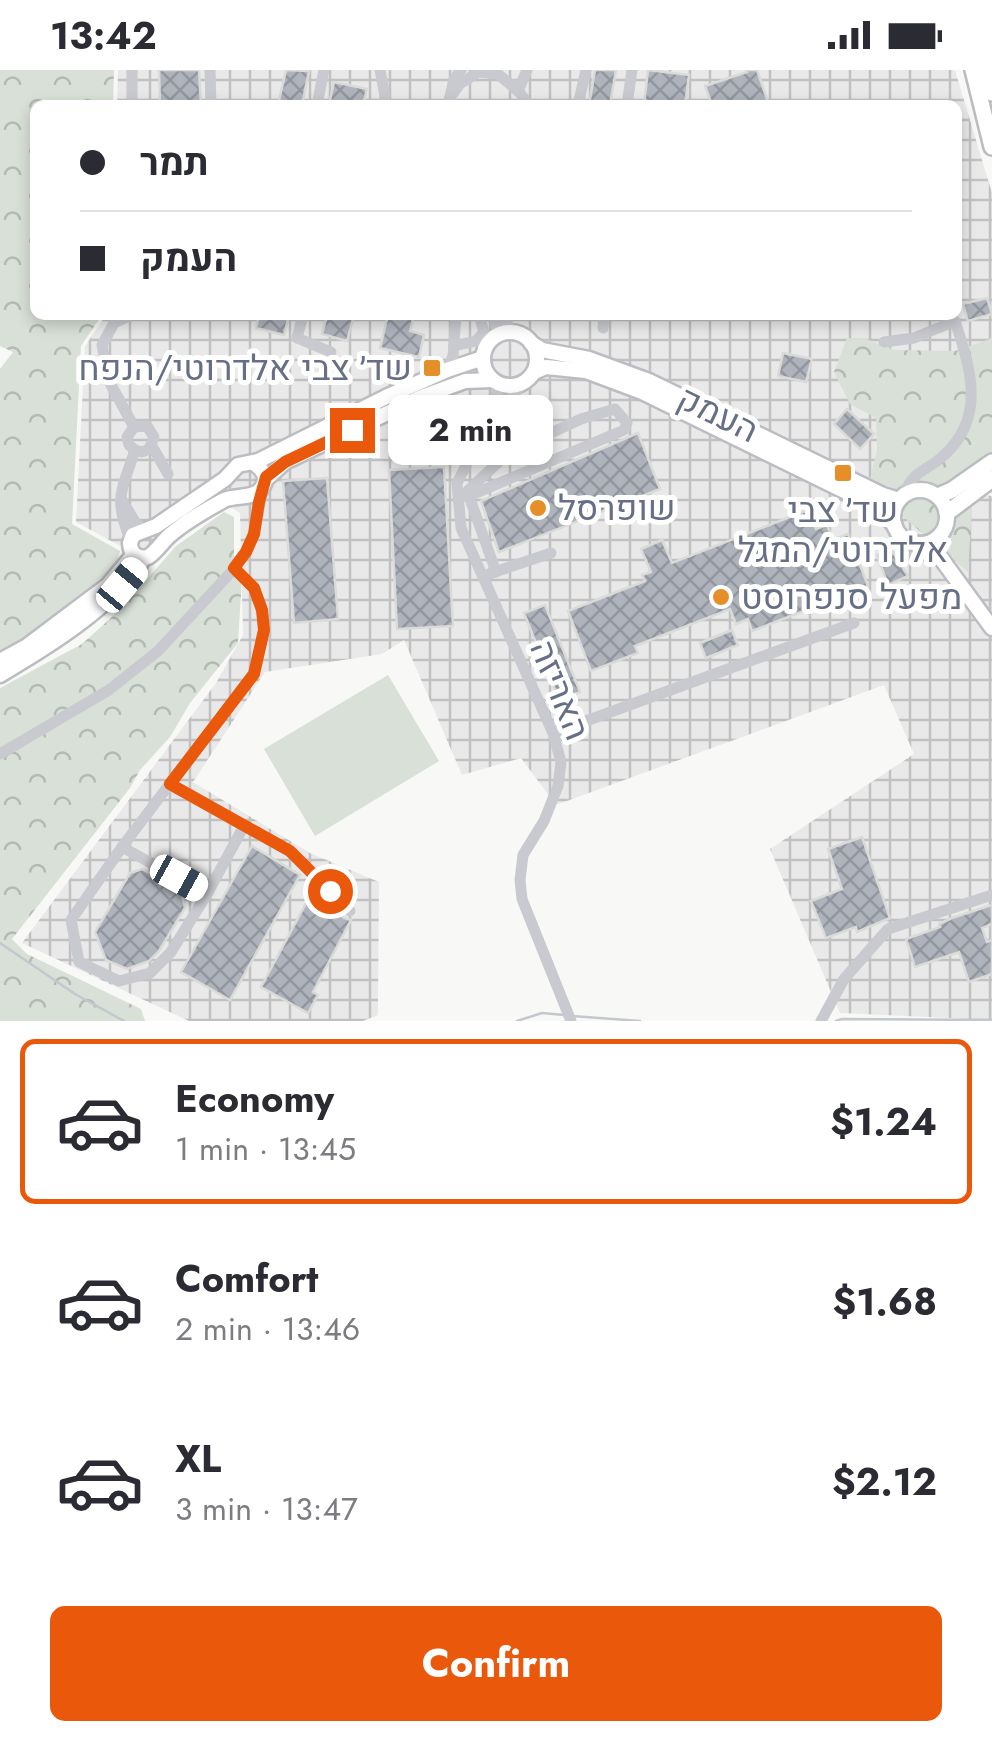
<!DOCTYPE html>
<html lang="en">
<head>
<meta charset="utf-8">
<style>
	:root { --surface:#fff; --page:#f7f7f7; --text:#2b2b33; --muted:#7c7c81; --line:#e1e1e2; --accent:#ea580c }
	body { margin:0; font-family:Jost,Heebo,sans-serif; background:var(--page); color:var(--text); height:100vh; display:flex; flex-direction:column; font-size:38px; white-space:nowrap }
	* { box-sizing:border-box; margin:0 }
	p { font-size:32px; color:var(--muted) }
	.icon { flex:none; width:55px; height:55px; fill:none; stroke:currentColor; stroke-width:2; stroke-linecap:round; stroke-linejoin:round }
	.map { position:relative; height:951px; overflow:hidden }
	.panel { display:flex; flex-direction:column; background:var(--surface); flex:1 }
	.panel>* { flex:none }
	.top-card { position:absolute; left:30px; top:30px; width:932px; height:220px; border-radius:15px; box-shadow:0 5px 15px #0003; display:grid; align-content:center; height:220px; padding:0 50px; background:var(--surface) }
	.end { position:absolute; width:45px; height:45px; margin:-22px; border:12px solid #ea580c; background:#fff; box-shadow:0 0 0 5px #fff }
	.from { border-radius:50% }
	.bubble { position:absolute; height:70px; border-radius:15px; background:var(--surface); box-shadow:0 5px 15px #0003; font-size:32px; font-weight:700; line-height:70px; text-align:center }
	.car { position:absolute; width:30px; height:60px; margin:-30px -15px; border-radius:12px; box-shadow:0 0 8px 2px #0007; background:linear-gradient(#fff 24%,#345 0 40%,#fff 0 76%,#345 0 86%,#fff 0) }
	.top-card b { display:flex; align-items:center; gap:35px; height:95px; font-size:38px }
	.top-card b+b { border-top:2px solid var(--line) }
	.top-card i { width:25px; height:25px; background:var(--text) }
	ul { padding:18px 0 0; list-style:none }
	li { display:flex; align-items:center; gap:30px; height:165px; margin:0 20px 15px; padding:0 30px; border:5px solid transparent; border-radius:15px }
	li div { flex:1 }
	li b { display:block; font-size:38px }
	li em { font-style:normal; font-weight:700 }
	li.selected { border-color:var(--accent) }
	li>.icon { width:90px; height:90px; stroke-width:1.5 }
	.primary-button { display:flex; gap:20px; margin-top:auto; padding:20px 50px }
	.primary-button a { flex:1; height:115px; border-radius:15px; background:var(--accent); color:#fff; font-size:40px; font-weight:700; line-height:115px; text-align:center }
	.status { display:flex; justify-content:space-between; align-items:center; height:70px; padding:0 50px; background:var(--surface); direction:ltr }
	.status svg { height:28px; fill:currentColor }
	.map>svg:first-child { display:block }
	.industrial { fill:url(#industrial-grid) }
	.forest { fill:url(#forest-crowns) }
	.garden { fill:#d8e0d7 }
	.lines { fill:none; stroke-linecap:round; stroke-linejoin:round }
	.stream { stroke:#c3c8cf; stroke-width:2.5 }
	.building { fill:url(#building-cross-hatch); stroke:#dadad8; stroke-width:2.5 }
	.major-casing { stroke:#bbbdc2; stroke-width:19 }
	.highway-casing { stroke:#bbbcc0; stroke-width:20 }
	.minor { stroke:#c9cacf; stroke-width:11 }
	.major { stroke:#fff; stroke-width:14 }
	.highway { stroke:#fff; stroke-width:15 }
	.route { stroke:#ea580c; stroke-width:12 }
	.poi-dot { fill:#e68f28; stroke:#fff; stroke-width:4 }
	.labels { text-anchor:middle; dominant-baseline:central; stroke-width:10; stroke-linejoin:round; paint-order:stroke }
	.poi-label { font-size:35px; fill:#676f87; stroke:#fff; text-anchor:start }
	.street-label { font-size:35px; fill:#676f87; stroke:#fff }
</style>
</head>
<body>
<div class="status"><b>13:42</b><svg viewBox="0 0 49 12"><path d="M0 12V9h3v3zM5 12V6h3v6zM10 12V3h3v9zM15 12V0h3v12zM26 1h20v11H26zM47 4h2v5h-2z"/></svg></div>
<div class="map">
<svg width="992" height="951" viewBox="0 0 992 951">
	<defs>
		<pattern id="industrial-grid" width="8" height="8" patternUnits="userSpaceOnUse" patternTransform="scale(2.5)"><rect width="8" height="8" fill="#e9e9e9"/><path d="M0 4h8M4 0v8" fill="none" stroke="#c1c1c2"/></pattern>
		<pattern id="forest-crowns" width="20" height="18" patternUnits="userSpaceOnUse" patternTransform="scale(2.5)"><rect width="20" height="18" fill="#d8e0d7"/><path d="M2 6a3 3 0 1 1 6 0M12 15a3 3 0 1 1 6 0" fill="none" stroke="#b3bab4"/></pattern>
		<pattern id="building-cross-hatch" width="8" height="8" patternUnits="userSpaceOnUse" patternTransform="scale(2.5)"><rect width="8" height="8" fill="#afb3bc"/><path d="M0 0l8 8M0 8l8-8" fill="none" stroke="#92969e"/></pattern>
	</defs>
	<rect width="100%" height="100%" fill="#f8f8f6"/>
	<path class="industrial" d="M 118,0 L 955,0 L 992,123 L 992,373 L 979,424 L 992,426 L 992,950 L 840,943 L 770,779 L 914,684 L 884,615 L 556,735 L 521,688 L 462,705 L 404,570 L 382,584 L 265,602 L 193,712 L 310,783 L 379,812 L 378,945 L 363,951 L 189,951 L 22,873 L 216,613 L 243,565 L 240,443 L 227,435 L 133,483 L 76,452 L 85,276 L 106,245 L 958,245 L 958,35 L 117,35 Z"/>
	<g class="forest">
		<path d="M 0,0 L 114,0 L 113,35 L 35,35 L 35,245 L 102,245 L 81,276 L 72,454 L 120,481 L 115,497 L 17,574 L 0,581 L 0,299 L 13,282 L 0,276 Z"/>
		<path d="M 992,263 L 992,423 L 973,421 L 968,502 L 868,417 L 877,380 L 876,348 L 850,334 L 834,302 L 847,268 L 864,268 L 894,280 L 955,281 L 990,269 Z"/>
		<path d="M 224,442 L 234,447 L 234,485 L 242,507 L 238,573 L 190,633 L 170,667 L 140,700 L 130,718 L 12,869 L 27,884 L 141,939 L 145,951 L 0,951 L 0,618 L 82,574 L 123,537 L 176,476 Z"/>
	</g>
	<path class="garden" d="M 388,605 L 439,691 L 315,766 L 264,679 Z"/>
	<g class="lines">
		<g class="stream">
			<path d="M 0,873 L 75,924 L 124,951"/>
			<path d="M 572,946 L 640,951"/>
			<path d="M 517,951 L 542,943 L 564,945"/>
			<path d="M 836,951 L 842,949 L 992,950"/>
		</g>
	</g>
	<g class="building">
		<path d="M 159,0 L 199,0 L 201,35 L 160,35 Z"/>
		<path d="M 286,0 L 309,1 L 302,35 L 278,35 Z"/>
		<path d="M 595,0 L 616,0 L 610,35 L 589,35 Z"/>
		<path d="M 648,0 L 689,5 L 685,35 L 644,35 Z"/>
		<path d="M 746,0 L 757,0 L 769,35 L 712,35 L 705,16 L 747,2 Z"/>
		<path d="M 334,12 L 367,19 L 363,35 L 329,35 Z"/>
		<path d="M 987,228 L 992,244 L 968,251 L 963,234 Z"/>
		<path d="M 259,245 L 289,245 L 284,265 L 256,258 Z"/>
		<path d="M 327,245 L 354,245 L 347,271 L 322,264 Z"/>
		<path d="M 388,245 L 414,245 L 410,261 L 424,265 L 419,287 L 380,278 Z"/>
		<path d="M 783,283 L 812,289 L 806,312 L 778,306 Z"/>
		<path d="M 847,339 L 874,364 L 860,379 L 834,354 Z"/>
		<path d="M 638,363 L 660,419 L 499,482 L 481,431 Z"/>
		<path d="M 444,397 L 453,556 L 397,559 L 389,400 Z"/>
		<path d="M 327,408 L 338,549 L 294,553 L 283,411 Z"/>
		<path d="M 808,440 L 816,459 L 827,455 L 833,470 L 848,464 L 868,516 L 752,561 L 748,549 L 736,554 L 730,539 L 635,576 L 638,583 L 591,601 L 568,541 L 645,511 L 642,505 L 651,502 L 641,479 L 662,470 L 672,493 Z"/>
		<path d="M 891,479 L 908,506 L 888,515 L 877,485 Z"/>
		<path d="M 545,535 L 580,622 L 559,630 L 524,543 Z"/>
		<path d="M 732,560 L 738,575 L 706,588 L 700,573 Z"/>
		<path d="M 862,767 L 890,848 L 857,862 L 856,857 L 826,868 L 811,831 L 842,819 L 828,779 Z"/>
		<path d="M 252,776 L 300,805 L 230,930 L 181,902 Z"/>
		<path d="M 142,799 L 181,820 L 185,838 L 159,881 L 149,891 L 127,899 L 106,890 L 95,862 L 130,803 Z"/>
		<path d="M 310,826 L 335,840 L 344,848 L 351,850 L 313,922 L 318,925 L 308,943 L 261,917 Z"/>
		<path d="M 992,835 L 992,854 L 982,858 L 987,872 L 992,870 L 992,904 L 969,912 L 959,882 L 915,897 L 906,869 L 940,857 L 939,854 L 952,848 Z"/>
	</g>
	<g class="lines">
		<defs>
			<g id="major">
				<circle cx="510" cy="289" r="27"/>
				<path d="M 531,273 L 542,280 L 589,289 L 649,311 L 883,425 L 899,430"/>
				<path d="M 534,302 L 546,297 L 586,301 L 642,322 L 877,437 L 895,456"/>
				<path d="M 253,393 C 262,398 270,408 261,419 C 254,429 235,425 224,430 C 206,440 186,451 170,465 C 162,472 157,481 148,487 C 138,489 130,484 130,473 L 133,465 L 156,456 L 225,409 L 238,395 L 258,391 L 386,327 L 447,300 L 483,288"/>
				<path d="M 265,410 L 285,392 L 419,328 L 465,311 L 493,310"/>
				<circle cx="920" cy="447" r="27"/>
				<path d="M 919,474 L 940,487 L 992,558"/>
				<path d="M 0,591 L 27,576 L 108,515 L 134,484"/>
				<path d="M 0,605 C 49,576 113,537 144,488"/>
			</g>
			<g id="highway">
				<path d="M 973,0 L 992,77"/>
				<path d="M 986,0 L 992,23"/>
				<path d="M 938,426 L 952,420 L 992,392"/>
				<path d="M 947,443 L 992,409"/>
			</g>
		</defs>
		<use href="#major" class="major-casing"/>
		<use href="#highway" class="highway-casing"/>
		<g class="minor">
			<path d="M 132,0 L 132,35"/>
			<path d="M 210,0 L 211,35"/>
			<path d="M 380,0 L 385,26 L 383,35"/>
			<path d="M 514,15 L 529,35"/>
			<path d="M 518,21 L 527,0"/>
			<path d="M 451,26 L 460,14 L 478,2 L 498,4 L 518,21"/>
			<path d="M 317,35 L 324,0"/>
			<path d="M 448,35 L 454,9 L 461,0"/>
			<path d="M 578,35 L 586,0"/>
			<path d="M 627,35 L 632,0"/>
			<path d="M 131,245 L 114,253 L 102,275 L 109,311 L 134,357"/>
			<path d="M 303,245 L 297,268 L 331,282"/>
			<path d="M 494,245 L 498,265"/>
			<path d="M 501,245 L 513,262"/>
			<path d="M 603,258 L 604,245"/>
			<path d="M 884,272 L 914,268 L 955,251 C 971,300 987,349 941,388 C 921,404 914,400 903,426"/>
			<path d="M 454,276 L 476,271 L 484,262 L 479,245"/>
			<path d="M 447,300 L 453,286 L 456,245"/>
			<path d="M 497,313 L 496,331 L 481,367 L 457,413 L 461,458 L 553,663 L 561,692 L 558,716 L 544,751 L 523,785 L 520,810 L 522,829 L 571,951"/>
			<path d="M 492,352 L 522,314"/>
			<path d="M 134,357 L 147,356 L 154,367 L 149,379 L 142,382 L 135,380"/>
			<path d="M 134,357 L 127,367 L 129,375 L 135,380"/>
			<path d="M 152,376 L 168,404"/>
			<path d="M 122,430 L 137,455 L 145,461"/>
			<path d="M 458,430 L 508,383 L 581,349 L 615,339 L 627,353 L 624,360 L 469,426 L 496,502"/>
			<path d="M 130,469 C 113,427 122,421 135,380"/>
			<path d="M 234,499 L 254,518 L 262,540 L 264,560 L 254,603 L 122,777 L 71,850 L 79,892 L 119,911 L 150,903 L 171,882 L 207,824 L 244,756"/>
			<path d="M 489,504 L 551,483"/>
			<path d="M 553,663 L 854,553"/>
			<path d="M 0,684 L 109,620 L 158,581 L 234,499 L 246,482 L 254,464 L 264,415"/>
			<path d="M 169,714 L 289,781 L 350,841"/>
			<path d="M 122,777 L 207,824"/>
			<path d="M 821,951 L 844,909 L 888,859 L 992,825"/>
		</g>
		<use href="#major" class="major"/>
		<use href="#highway" class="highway"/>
	</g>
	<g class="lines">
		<path class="route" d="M 330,821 L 290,781 L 170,714 L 254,604 L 264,560 L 262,540 L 254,518 L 234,498 L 246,482 L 254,464 L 259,432 L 266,407 L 285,392 L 352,360"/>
	</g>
	<g class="poi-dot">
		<rect x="422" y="288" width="20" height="20" rx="5"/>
		<rect x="833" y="393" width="20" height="20" rx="5"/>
		<circle cx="538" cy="438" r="10"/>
		<circle cx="721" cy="527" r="10"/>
	</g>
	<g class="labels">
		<g class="poi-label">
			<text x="412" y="298" text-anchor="end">שד׳ צבי אלדרוטי/הנפח</text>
			<text x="558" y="438">שופרסל</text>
			<text x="843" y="440" text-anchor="middle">שד׳ צבי<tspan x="843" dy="40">אלדרוטי/המגל</tspan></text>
			<text x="741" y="527">מפעל סנפרוסט</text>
		</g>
		<g class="street-label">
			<text transform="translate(718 344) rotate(26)">העמק</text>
			<text transform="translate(560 620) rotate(68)">האריזה</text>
		</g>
	</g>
</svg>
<i class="end from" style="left:330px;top:821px"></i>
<i class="end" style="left:352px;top:360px"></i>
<div class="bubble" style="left:388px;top:325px;width:165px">2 min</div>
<i class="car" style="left:122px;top:515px;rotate:40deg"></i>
<i class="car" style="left:179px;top:808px;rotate:119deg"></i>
<div class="top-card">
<b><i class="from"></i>תמר</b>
<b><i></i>העמק</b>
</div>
</div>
<section class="panel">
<ul>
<li class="selected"><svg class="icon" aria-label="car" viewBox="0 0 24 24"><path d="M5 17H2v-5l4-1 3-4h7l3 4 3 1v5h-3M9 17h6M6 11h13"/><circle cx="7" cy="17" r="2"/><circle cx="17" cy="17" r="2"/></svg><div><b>Economy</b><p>1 min · 13:45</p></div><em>$1.24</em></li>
<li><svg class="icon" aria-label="car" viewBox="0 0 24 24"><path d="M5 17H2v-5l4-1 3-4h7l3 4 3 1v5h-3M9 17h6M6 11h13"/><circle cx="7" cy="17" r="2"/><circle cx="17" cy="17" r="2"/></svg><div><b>Comfort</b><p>2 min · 13:46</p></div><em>$1.68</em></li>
<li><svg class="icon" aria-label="car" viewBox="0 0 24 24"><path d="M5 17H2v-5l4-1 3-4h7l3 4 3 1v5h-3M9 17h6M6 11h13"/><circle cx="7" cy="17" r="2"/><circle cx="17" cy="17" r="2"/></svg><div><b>XL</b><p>3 min · 13:47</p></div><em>$2.12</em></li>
</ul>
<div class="primary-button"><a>Confirm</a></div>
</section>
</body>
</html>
